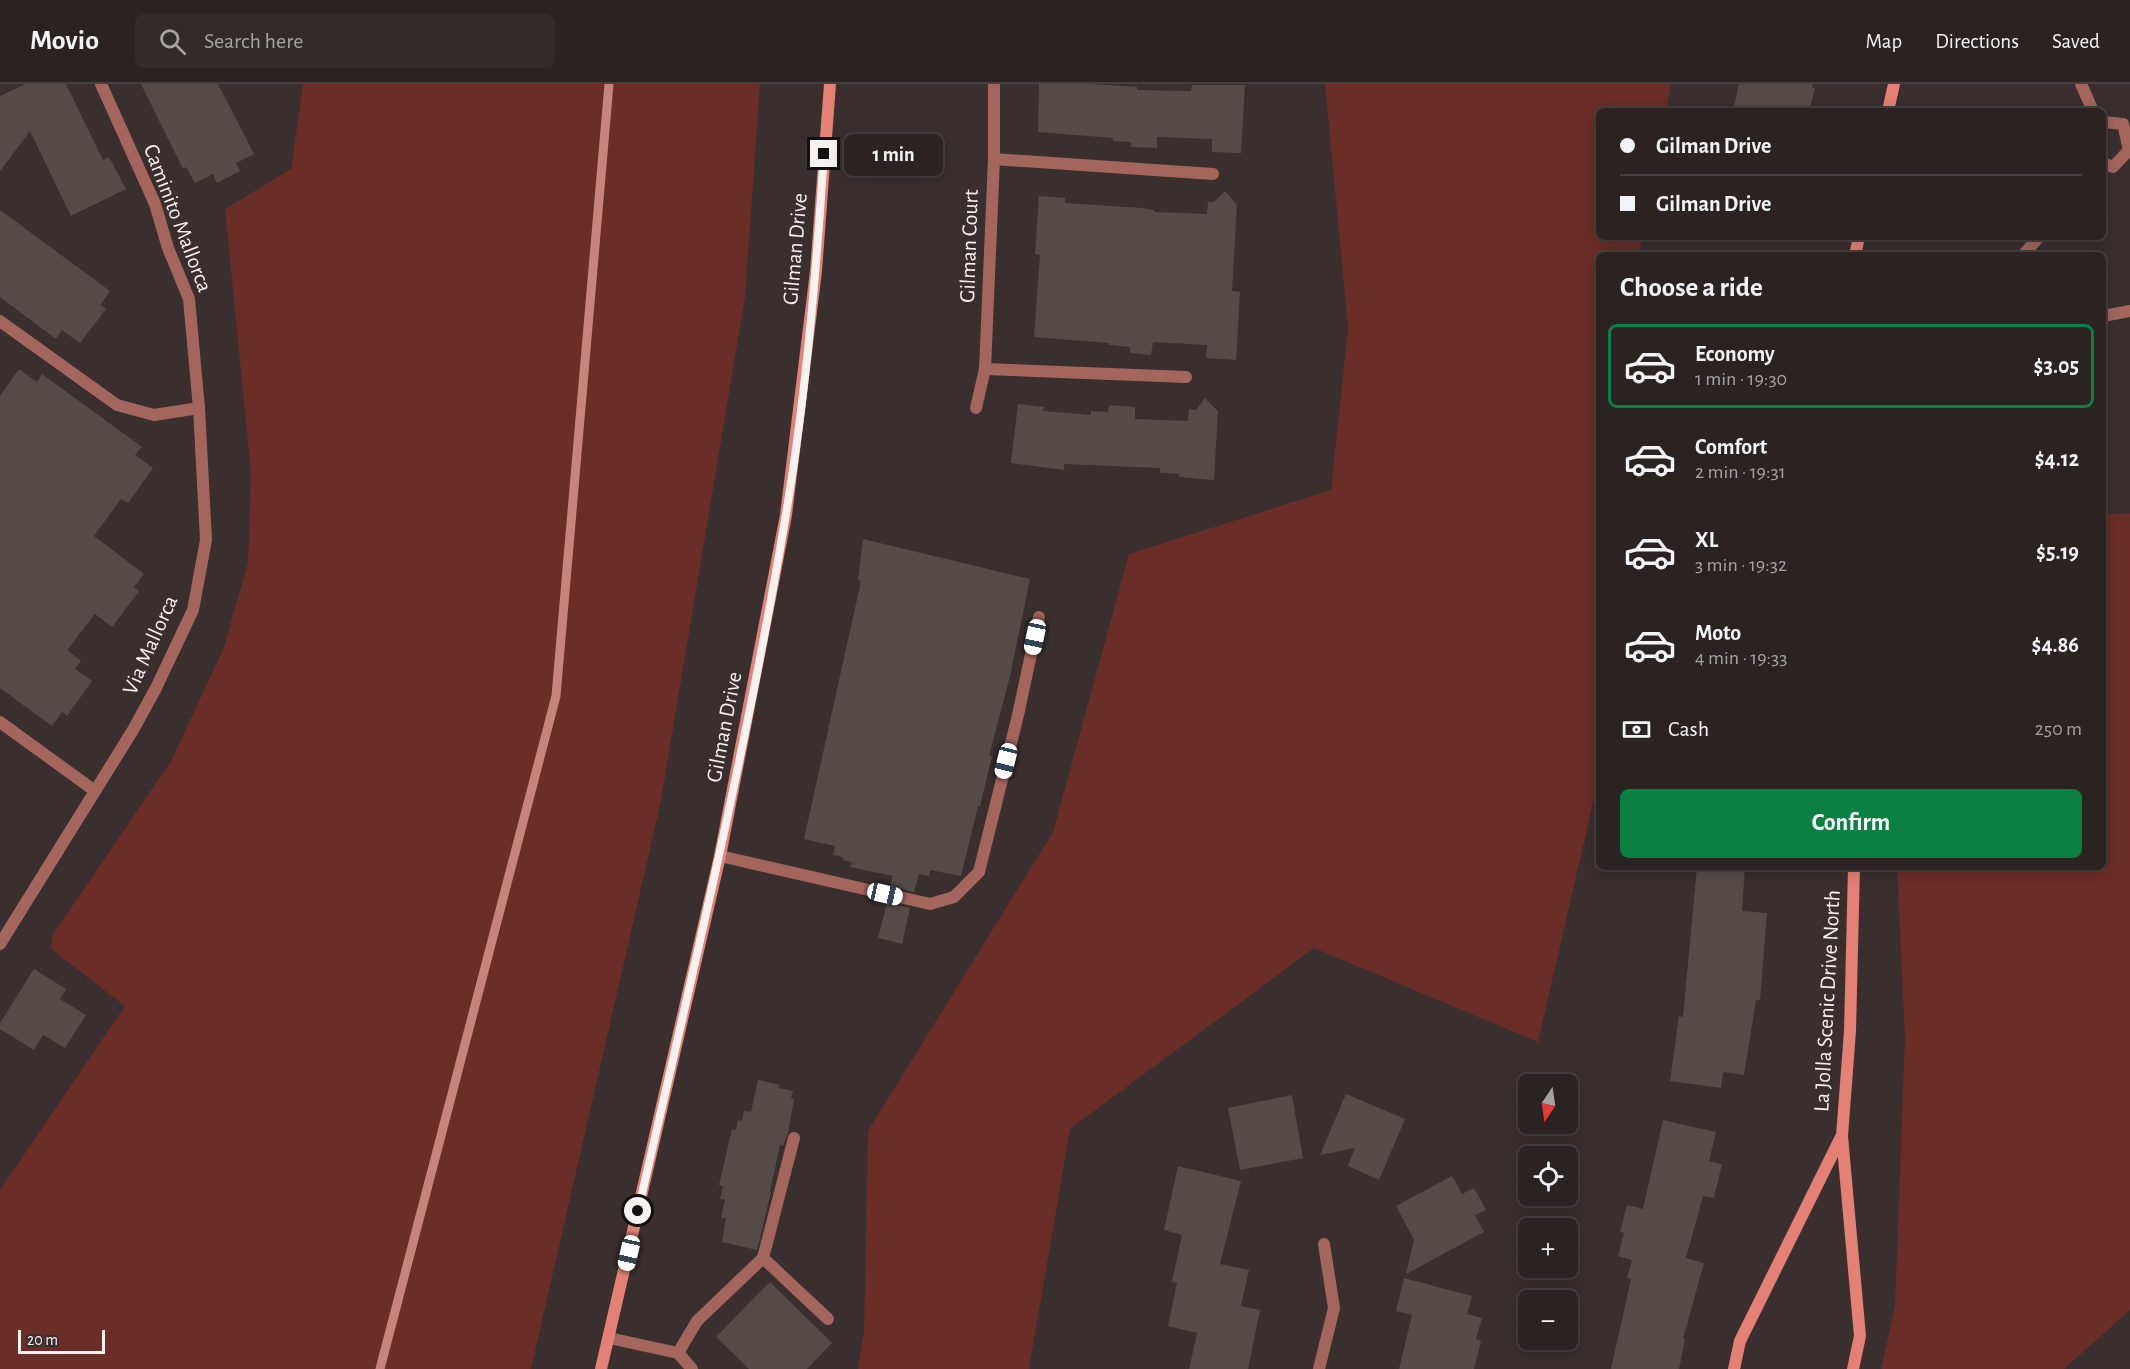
<!DOCTYPE html>
<html lang="en">
<head>
<meta charset="utf-8">
<style>
	:root { --surface:#2a2322; --page:#322b2a; --text:#f1f3f6; --muted:#a5a4a5; --line:#464040; --accent:#0b8043 }
	body { margin:0; font-family:"Alegreya Sans",sans-serif; background:var(--page); color:var(--text); height:100vh; display:flex; flex-direction:column; font-size:22px; white-space:nowrap }
	* { box-sizing:border-box; margin:0 }
	p { font-size:20px; color:var(--muted) }
	.icon { flex:none; width:33px; height:33px; fill:none; stroke:currentColor; stroke-width:2; stroke-linecap:round; stroke-linejoin:round }
	.map { position:relative; flex:1; overflow:hidden }
	.side { position:absolute; left:1596px; top:168px; width:510px; height:618px; display:flex; flex-direction:column; background:var(--surface); border-radius:9px; box-shadow:0 3px 15px #0003,0 0 0 2px var(--line) }
	.side>* { flex:none }
	.guide { position:absolute; left:1596px; top:24px; width:510px; height:132px; border-radius:9px; box-shadow:0 3px 15px #0003,0 0 0 2px var(--line); display:grid; align-content:center; height:132px; padding:0 24px; background:var(--surface) }
	.needle { width:39px; rotate:193deg }
	.buttons { position:absolute; left:1518px; top:990px; display:grid; gap:12px }
	.buttons a { display:grid; place-items:center; width:60px; height:60px; border-radius:9px; background:var(--surface); box-shadow:0 3px 15px #0003,0 0 0 2px var(--line); font-size:30px }
	.scale { position:absolute; left:18px; bottom:15px; width:87px; box-sizing:border-box; padding-left:6px; border:3px solid #f7f1f0; border-top:0; font-size:16px; line-height:21px; white-space:nowrap; color:#f7f1f0; -webkit-text-stroke:4px #382f2e; paint-order:stroke }
	.end { position:absolute; width:27px; height:27px; margin:-14px; border:8px solid #f7f1f0; background:#111; box-shadow:0 0 0 3px #111 }
	.from { border-radius:50% }
	.bubble { position:absolute; height:42px; border-radius:9px; background:var(--surface); box-shadow:0 3px 15px #0003,0 0 0 2px var(--line); font-size:20px; font-weight:700; line-height:42px; text-align:center }
	.car { position:absolute; width:18px; height:36px; margin:-18px -9px; border-radius:8px; box-shadow:0 0 4px 2px #0007; background:linear-gradient(#fff 24%,#345 0 40%,#fff 0 76%,#345 0 86%,#fff 0) }
	.guide b { display:flex; align-items:center; gap:21px; height:57px; font-size:22px }
	.guide b+b { border-top:2px solid var(--line) }
	.guide i { width:15px; height:15px; background:var(--text) }
	ul { padding:0; list-style:none }
	li { display:flex; align-items:center; gap:18px; height:84px; margin:0 12px 9px; padding:0 12px; border:3px solid transparent; border-radius:9px }
	li div { flex:1 }
	li b { display:block; font-size:22px }
	li em { font-style:normal; font-weight:700 }
	li.on { border-color:var(--accent) }
	li>.icon { width:54px; height:54px; stroke-width:1.5 }
	h2 { padding:0 24px; font-size:27px; line-height:72px }
	.pay { display:flex; align-items:center; gap:15px; height:66px; padding:0 24px; font-size:22px }
	.pay p { margin-inline-start:auto }
	.button { display:flex; gap:12px; margin-top:auto; padding:12px 24px }
	.button a { flex:1; height:69px; border-radius:9px; background:var(--accent); color:#fff; font-size:24px; font-weight:700; line-height:69px; text-align:center }
	header { display:flex; align-items:center; gap:36px; box-sizing:border-box; height:84px; padding:0 30px; background:var(--surface); border-bottom:2px solid var(--line) }
	header strong { font-size:28px }
	nav { display:flex; gap:33px; margin-inline-start:auto; font-size:21px }
	.search { width:420px; height:54px; background:var(--page); display:flex; align-items:center; gap:15px; box-sizing:border-box; padding:0 21px; border-radius:9px; color:var(--muted); font-size:22px }
	.map>svg:first-child { display:block }
	.green { fill:#6a2d27 }
	.lines { fill:none; stroke-linecap:round; stroke-linejoin:round }
	.stream { stroke:#c7847d; stroke-width:9 }
	.building { fill:#554c4a }
	.service { stroke:#a4655d; stroke-width:12 }
	.minor { stroke:#a4655d; stroke-width:12 }
	.tertiary { stroke:#a4655d; stroke-width:12 }
	.secondary { stroke:#e48074; stroke-width:12 }
	.route { stroke:#f7f1f0; stroke-width:8 }
	.labels { text-anchor:middle; dominant-baseline:central; stroke-width:5; stroke-linejoin:round; paint-order:stroke }
	.street-label { font-size:22px; fill:#f7f1f0; stroke:#382f2e }
</style>
</head>
<body>
<header>
<strong>Movio</strong>
<div class="search"><svg class="icon" aria-label="search" viewBox="0 0 24 24"><circle cx="10" cy="10" r="6"/><path d="M15 15l6 6"/></svg>Search here</div>
<nav><a>Map</a><a>Directions</a><a>Saved</a></nav>
</header>
<div class="map">
<svg width="2130" height="1285" viewBox="0 0 2130 1285">
	<rect width="100%" height="100%" fill="#382f2e"/>
	<g class="green">
		<path d="M 303,0 L 760,0 L 745,214 L 661,717 L 531,1285 L 0,1285 L 0,1106 L 125,922 L 51,865 L 52,852 L 171,677 L 223,566 L 248,479 L 251,389 L 225,125 L 291,85 Z"/>
		<path d="M 1325,0 L 1671,0 L 1666,27 L 1599,27 L 1599,153 L 1642,153 L 1639,171 L 1599,171 L 1599,693 L 1538,958 L 1314,864 L 1070,1045 L 1029,1285 L 858,1285 L 864,1248 L 868,1047 L 1053,748 L 1129,470 L 1331,406 L 1348,244 Z"/>
		<path d="M 2103,430 L 2130,430 L 2130,1226 L 2064,1285 L 1881,1285 L 1895,1222 L 1905,954 L 1897,783 L 2103,783 Z"/>
	</g>
	<g class="lines">
		<path class="stream" d="M 380,1285 L 556,612 L 609,0"/>
	</g>
	<g class="building">
		<path d="M 25,0 L 66,0 L 103,76 L 109,73 L 126,105 L 71,132 L 30,47 L 0,87 L 0,12 Z"/>
		<path d="M 141,0 L 218,0 L 254,70 L 236,79 L 240,87 L 217,99 L 213,90 L 195,99 L 186,83 L 183,85 Z"/>
		<path d="M 1039,0 L 1090,0 L 1137,3 L 1137,6 L 1191,7 L 1192,1 L 1245,1 L 1241,69 L 1212,68 L 1212,55 L 1157,53 L 1157,64 L 1131,63 L 1131,58 L 1113,57 L 1113,54 L 1038,48 Z"/>
		<path d="M 1739,0 L 1813,0 L 1812,4 L 1815,4 L 1809,27 L 1733,27 Z"/>
		<path d="M 1225,107 L 1237,121 L 1232,207 L 1240,208 L 1236,276 L 1206,274 L 1207,261 L 1153,258 L 1151,271 L 1130,269 L 1130,263 L 1109,261 L 1109,259 L 1034,253 L 1040,171 L 1035,170 L 1039,112 L 1065,114 L 1065,119 L 1142,124 L 1154,126 L 1154,128 L 1207,130 L 1208,118 L 1214,118 Z"/>
		<path d="M 0,126 L 110,207 L 100,221 L 106,225 L 80,259 L 62,246 L 56,255 L 0,213 Z"/>
		<path d="M 19,285 L 37,298 L 42,290 L 142,363 L 135,371 L 153,384 L 128,419 L 121,415 L 94,452 L 144,490 L 134,503 L 139,507 L 112,543 L 95,530 L 67,566 L 81,577 L 75,585 L 92,597 L 67,632 L 62,628 L 52,642 L 0,604 L 0,312 Z"/>
		<path d="M 1205,314 L 1218,327 L 1214,396 L 1179,393 L 1179,390 L 1160,389 L 1160,384 L 1064,380 L 1064,386 L 1011,379 L 1018,320 L 1044,323 L 1043,327 L 1091,331 L 1091,327 L 1108,328 L 1109,321 L 1135,323 L 1135,335 L 1188,337 L 1189,325 L 1196,326 Z"/>
		<path d="M 863,455 L 1030,495 L 1010,592 L 989,672 L 992,672 L 980,722 L 978,722 L 961,792 L 930,786 L 929,792 L 919,790 L 914,808 L 890,802 L 893,792 L 850,783 L 852,778 L 843,776 L 843,773 L 833,771 L 835,762 L 804,755 L 861,497 L 858,496 Z"/>
		<path d="M 1697,783 L 1745,783 L 1742,827 L 1767,829 L 1760,916 L 1756,916 L 1744,991 L 1723,988 L 1721,1004 L 1670,997 L 1679,932 L 1683,933 Z"/>
		<path d="M 887,819 L 910,824 L 902,860 L 878,854 Z"/>
		<path d="M 34,885 L 66,905 L 60,915 L 86,931 L 65,964 L 43,951 L 34,966 L 0,945 L 0,939 Z"/>
		<path d="M 758,996 L 780,1001 L 779,1004 L 793,1007 L 791,1014 L 794,1015 L 788,1049 L 783,1062 L 780,1061 L 770,1108 L 771,1108 L 757,1166 L 722,1158 L 726,1134 L 721,1134 L 725,1116 L 720,1115 L 723,1102 L 719,1101 L 732,1045 L 736,1046 L 738,1036 L 742,1037 L 744,1027 L 751,1028 Z"/>
		<path d="M 1346,1010 L 1405,1035 L 1379,1096 L 1348,1082 L 1355,1064 L 1320,1071 Z"/>
		<path d="M 1292,1011 L 1303,1074 L 1240,1086 L 1228,1024 Z"/>
		<path d="M 1663,1036 L 1716,1048 L 1709,1077 L 1722,1080 L 1714,1114 L 1703,1112 L 1686,1174 L 1704,1179 L 1683,1255 L 1685,1255 L 1679,1285 L 1611,1285 L 1631,1195 L 1627,1194 L 1632,1176 L 1618,1172 L 1624,1149 L 1620,1148 L 1627,1121 L 1643,1125 Z"/>
		<path d="M 1178,1082 L 1241,1097 L 1220,1180 L 1249,1186 L 1241,1222 L 1260,1226 L 1248,1285 L 1189,1285 L 1197,1249 L 1168,1242 L 1177,1199 L 1172,1198 L 1182,1151 L 1164,1146 Z"/>
		<path d="M 1452,1092 L 1462,1110 L 1474,1104 L 1486,1126 L 1475,1131 L 1484,1148 L 1406,1190 L 1414,1156 L 1396,1122 Z"/>
		<path d="M 1404,1194 L 1472,1212 L 1467,1230 L 1482,1234 L 1476,1255 L 1481,1257 L 1474,1285 L 1399,1285 L 1412,1231 L 1396,1227 Z"/>
		<path d="M 770,1198 L 832,1259 L 807,1285 L 749,1285 L 716,1253 Z"/>
	</g>
	<g class="lines">
		<g class="service">
			<path d="M 2081,0 L 2093,27"/>
			<path d="M 2103,38 L 2123,40 L 2129,66 L 2113,83 L 2103,79"/>
			<path d="M 994,75 L 1213,90"/>
			<path d="M 2023,171 L 2039,153"/>
			<path d="M 2103,232 L 2130,227"/>
			<path d="M 985,285 L 1186,293"/>
			<path d="M 720,772 L 930,820 L 954,813 L 979,788 L 1018,631 L 1039,533"/>
			<path d="M 763,1174 L 828,1235"/>
			<path d="M 609,1254 L 678,1269 L 692,1285"/>
			<path d="M 678,1269 L 697,1237 L 763,1174 L 794,1054"/>
		</g>
		<g class="minor">
			<path d="M 0,237 L 117,321 L 154,331 L 199,324 L 189,215 L 168,164 L 155,120 L 101,0"/>
			<path d="M 976,324 L 985,285 L 994,75 L 994,0"/>
			<path d="M 0,638 L 95,707"/>
			<path d="M 1319,1285 L 1334,1224 L 1324,1160"/>
		</g>
		<path class="tertiary" d="M 0,860 L 133,646 L 156,604 L 193,526 L 206,456 L 199,324"/>
		<g class="secondary">
			<path d="M 1888,27 L 1894,0"/>
			<path d="M 1855,171 L 1859,153"/>
			<path d="M 601,1285 L 720,772 L 786,431 L 816,187 L 830,0"/>
			<path d="M 1734,1285 L 1740,1257 L 1841,1053"/>
			<path d="M 1853,1285 L 1860,1252 L 1842,1052 L 1850,947 L 1854,783"/>
		</g>
	</g>
	<g class="lines">
		<path class="route" d="M 638,1127 C 691,896 747,664 786,430 C 806,311 816,190 824,70"/>
	</g>
	<g class="labels">
		<g class="street-label">
			<text transform="translate(178 134) rotate(69)">Caminito Mallorca</text>
			<text transform="translate(969 162) rotate(-88)">Gilman Court</text>
			<text transform="translate(795 165) rotate(-85)">Gilman Drive</text>
			<text transform="translate(150 561) rotate(-66)">Via Mallorca</text>
			<text transform="translate(724 643) rotate(-79)">Gilman Drive</text>
			<text transform="translate(1827 917) rotate(-87)">La Jolla Scenic Drive North</text>
		</g>
	</g>
</svg>
<div class="buttons">
<a><svg class="needle" viewBox="-14 -14 28 28"><path d="M0-13l5 13h-10z" fill="#e53935"/><path d="M0 13l5-13h-10z" fill="#a5a4a5"/></svg></a>
<a><svg class="icon" aria-label="locate" viewBox="0 0 24 24"><circle cx="12" cy="12" r="6"/><path d="M12 2v4M12 18v4M2 12h4M18 12h4"/></svg></a>
<a>+</a>
<a>−</a>
</div>
<div class="scale">20 m</div>
<i class="end from" style="left:638px;top:1127px"></i>
<i class="end" style="left:824px;top:70px"></i>
<div class="bubble" style="left:844px;top:50px;width:99px">1 min</div>
<i class="car" style="left:1035px;top:553px;rotate:192deg"></i>
<i class="car" style="left:1006px;top:677px;rotate:194deg"></i>
<i class="car" style="left:885px;top:810px;rotate:103deg"></i>
<i class="car" style="left:629px;top:1169px;rotate:193deg"></i>
<div class="guide">
<b><i class="from"></i>Gilman Drive</b>
<b><i></i>Gilman Drive</b>
</div>
<section class="side">
<h2>Choose a ride</h2>
<ul>
<li class="on"><svg class="icon" aria-label="car" viewBox="0 0 24 24"><path d="M5 17H2v-5l4-1 3-4h7l3 4 3 1v5h-3M9 17h6M6 11h13"/><circle cx="7" cy="17" r="2"/><circle cx="17" cy="17" r="2"/></svg><div><b>Economy</b><p>1 min · 19:30</p></div><em>$3.05</em></li>
<li><svg class="icon" aria-label="car" viewBox="0 0 24 24"><path d="M5 17H2v-5l4-1 3-4h7l3 4 3 1v5h-3M9 17h6M6 11h13"/><circle cx="7" cy="17" r="2"/><circle cx="17" cy="17" r="2"/></svg><div><b>Comfort</b><p>2 min · 19:31</p></div><em>$4.12</em></li>
<li><svg class="icon" aria-label="car" viewBox="0 0 24 24"><path d="M5 17H2v-5l4-1 3-4h7l3 4 3 1v5h-3M9 17h6M6 11h13"/><circle cx="7" cy="17" r="2"/><circle cx="17" cy="17" r="2"/></svg><div><b>XL</b><p>3 min · 19:32</p></div><em>$5.19</em></li>
<li><svg class="icon" aria-label="car" viewBox="0 0 24 24"><path d="M5 17H2v-5l4-1 3-4h7l3 4 3 1v5h-3M9 17h6M6 11h13"/><circle cx="7" cy="17" r="2"/><circle cx="17" cy="17" r="2"/></svg><div><b>Moto</b><p>4 min · 19:33</p></div><em>$4.86</em></li>
</ul>
<div class="pay"><svg class="icon" aria-label="cash" viewBox="0 0 24 24"><path d="M3 7h18v10H3z"/><circle cx="12" cy="12" r="2"/></svg>Cash<p>250 m</p></div>
<div class="button"><a>Confirm</a></div>
</section>
</div>
</body>
</html>
